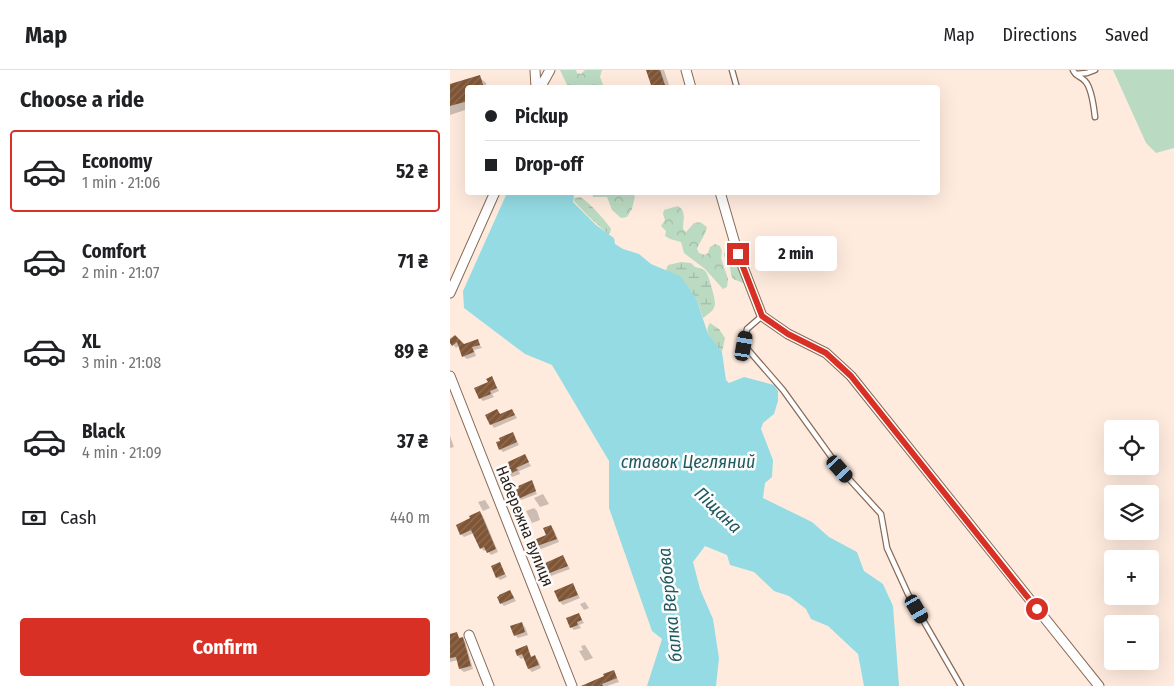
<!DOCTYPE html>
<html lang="en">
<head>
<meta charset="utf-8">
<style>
	:root { --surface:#fff; --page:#f2f2f2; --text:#202124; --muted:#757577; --line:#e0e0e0; --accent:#d93025 }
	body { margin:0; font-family:"Fira Sans Condensed",sans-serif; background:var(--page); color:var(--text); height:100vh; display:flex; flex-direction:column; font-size:19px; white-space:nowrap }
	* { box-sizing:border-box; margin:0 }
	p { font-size:16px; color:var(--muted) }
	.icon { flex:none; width:28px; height:28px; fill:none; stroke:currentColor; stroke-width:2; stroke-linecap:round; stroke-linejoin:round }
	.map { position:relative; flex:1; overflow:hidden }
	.details { display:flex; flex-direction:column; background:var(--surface); width:450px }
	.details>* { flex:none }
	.top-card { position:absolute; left:15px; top:15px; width:475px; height:110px; border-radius:5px; box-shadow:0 5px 20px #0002; display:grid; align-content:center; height:110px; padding:0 20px; background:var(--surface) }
	.buttons { position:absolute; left:654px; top:350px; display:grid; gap:10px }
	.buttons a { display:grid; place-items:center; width:55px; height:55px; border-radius:5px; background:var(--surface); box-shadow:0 5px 20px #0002; font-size:25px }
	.end { position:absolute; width:22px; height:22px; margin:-11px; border:6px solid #d93025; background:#fff; box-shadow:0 0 0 2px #fff }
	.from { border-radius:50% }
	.bubble { position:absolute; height:35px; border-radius:5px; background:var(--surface); box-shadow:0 5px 20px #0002; font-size:16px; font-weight:700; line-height:35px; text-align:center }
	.car { position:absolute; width:15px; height:30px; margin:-15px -8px; border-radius:6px; box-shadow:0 0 4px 1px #0007; background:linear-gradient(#222 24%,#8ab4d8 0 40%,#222 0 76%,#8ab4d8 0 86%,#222 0) }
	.top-card b { display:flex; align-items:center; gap:18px; height:48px; font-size:19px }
	.top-card b+b { border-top:1px solid var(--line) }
	.top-card i { width:12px; height:12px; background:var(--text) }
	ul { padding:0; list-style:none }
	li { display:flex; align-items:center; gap:15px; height:82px; margin:0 10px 8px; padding:0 10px; border:2px solid transparent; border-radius:5px }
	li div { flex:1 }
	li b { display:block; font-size:19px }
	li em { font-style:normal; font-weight:700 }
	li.on { border-color:var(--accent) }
	li>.icon { width:45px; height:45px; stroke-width:1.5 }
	h2 { padding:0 20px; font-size:22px; line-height:60px }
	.pay { display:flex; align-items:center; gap:12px; height:55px; padding:0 20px; font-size:19px }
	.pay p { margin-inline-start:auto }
	.button { display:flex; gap:10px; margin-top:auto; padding:10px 20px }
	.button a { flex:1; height:58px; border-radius:5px; background:var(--accent); color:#fff; font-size:20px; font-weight:700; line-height:58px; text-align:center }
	header { display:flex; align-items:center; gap:30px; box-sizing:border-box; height:70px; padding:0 25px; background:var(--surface); border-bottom:1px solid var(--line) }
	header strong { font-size:24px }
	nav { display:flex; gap:28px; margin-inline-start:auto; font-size:18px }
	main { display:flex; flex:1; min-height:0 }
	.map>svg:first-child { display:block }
	.grass { fill:#bbdac2 }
	.forest { fill:url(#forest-crowns) }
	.wetland { fill:url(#wetland-marsh) }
	.water { fill:#94dbe3 }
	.shadow { fill:#0003 }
	.building { fill:url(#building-hatch) }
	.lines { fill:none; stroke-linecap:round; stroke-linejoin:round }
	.service-casing { stroke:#876b57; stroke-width:7 }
	.minor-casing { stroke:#876b57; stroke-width:11 }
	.service { stroke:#fff; stroke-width:4.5 }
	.minor { stroke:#fff; stroke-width:9 }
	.route { stroke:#d93025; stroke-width:6 }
	.labels { text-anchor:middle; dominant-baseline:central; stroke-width:5; stroke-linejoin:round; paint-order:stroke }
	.street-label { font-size:16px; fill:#2b1f17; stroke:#fcfcfc }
	.water-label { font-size:18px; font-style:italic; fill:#1f5a60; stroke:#fcfcfc }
</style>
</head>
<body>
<header>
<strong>Map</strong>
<nav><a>Map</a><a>Directions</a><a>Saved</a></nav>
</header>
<main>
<section class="details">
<h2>Choose a ride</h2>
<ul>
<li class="on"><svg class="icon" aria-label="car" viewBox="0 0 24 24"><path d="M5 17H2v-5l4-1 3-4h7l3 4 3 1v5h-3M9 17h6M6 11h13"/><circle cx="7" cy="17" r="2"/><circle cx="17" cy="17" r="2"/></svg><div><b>Economy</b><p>1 min · 21:06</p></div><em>52 ₴</em></li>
<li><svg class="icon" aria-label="car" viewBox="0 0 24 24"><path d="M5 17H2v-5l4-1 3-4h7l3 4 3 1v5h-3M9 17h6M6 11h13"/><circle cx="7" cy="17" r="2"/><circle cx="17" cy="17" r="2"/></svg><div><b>Comfort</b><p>2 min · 21:07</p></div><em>71 ₴</em></li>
<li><svg class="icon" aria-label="car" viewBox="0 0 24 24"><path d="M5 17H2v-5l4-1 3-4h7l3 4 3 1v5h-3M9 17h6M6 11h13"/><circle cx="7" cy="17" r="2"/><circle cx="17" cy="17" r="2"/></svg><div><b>XL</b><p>3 min · 21:08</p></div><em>89 ₴</em></li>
<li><svg class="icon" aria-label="car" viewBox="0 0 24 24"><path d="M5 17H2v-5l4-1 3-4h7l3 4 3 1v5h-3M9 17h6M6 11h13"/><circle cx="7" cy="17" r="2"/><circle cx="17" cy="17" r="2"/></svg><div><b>Black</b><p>4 min · 21:09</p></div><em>37 ₴</em></li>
</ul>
<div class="pay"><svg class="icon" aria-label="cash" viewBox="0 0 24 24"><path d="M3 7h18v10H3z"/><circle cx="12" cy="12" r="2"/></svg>Cash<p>440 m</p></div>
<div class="button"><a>Confirm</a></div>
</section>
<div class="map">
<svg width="724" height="616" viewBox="0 0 724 616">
	<defs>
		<pattern id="forest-crowns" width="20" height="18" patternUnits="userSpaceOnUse" patternTransform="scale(1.25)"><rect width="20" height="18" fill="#bbdac2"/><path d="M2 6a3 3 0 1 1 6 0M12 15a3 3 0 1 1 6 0" fill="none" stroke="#a1bba6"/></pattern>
		<pattern id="wetland-marsh" width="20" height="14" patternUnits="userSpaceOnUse" patternTransform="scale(1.25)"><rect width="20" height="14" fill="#bbdac2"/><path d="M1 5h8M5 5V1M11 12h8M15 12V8" fill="none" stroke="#a1bba6"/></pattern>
		<pattern id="building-hatch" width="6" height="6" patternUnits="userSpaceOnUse" patternTransform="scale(1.25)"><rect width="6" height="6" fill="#7f5536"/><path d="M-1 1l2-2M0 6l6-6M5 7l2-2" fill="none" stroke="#8f6f57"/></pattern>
	</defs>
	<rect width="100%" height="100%" fill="#ffebde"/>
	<path class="grass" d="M 663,0 L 724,0 L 724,78 L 706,83 L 696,73 Z"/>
	<g class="forest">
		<path d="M 110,0 L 126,0 L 127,3 L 131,4 L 135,0 L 152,0 L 150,7 L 154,17 L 118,17 Z"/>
		<path d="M 164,123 L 181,123 L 185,126 L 182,139 L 177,147 L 171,148 L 162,140 L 157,127 L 143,127 L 143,123 Z"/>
		<path d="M 228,136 C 237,142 233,149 233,159 L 236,162 L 244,153 L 250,152 L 257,157 C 255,166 250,171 247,179 L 249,183 L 255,185 L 258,183 L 260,177 L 265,174 L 270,176 L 272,181 L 271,188 L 278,209 L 277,217 L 273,219 L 255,199 L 234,183 L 231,172 L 220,169 L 215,166 L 216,161 L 211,156 L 215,150 L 213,144 L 214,140 Z"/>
		<path d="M 278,180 L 287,187 L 287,198 L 291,201 L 295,209 L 293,213 L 283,209 C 280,204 281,199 279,194 C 277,189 274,189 274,183 Z"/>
	</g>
	<g class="wetland">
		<path d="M 130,127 C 138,131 156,151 161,159 L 160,163 L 158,164 L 138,146 L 124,131 L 124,128 Z"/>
		<path d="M 231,192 L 241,193 L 245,197 C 249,198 253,198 256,202 C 259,206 265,228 265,233 C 265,241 258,244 253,248 L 246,228 L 216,200 L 218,195 Z"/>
		<path d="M 260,253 L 269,259 L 275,268 L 272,282 C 265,273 252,264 260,253 Z"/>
	</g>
	<path class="water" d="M 57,123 L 122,123 L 124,126 L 123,132 L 146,155 L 164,168 L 165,174 L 173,179 L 189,184 L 201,194 L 230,206 L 246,228 L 258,264 L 272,282 L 276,310 L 279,313 L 294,307 L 324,315 L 328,321 L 328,331 L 324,344 L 313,353 L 311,359 L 323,390 L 322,407 L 315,413 L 313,428 L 362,452 L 379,467 L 407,482 L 414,501 L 433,514 L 443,536 L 449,616 L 414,616 L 408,584 L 378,556 L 361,549 L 356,539 L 339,526 L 324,521 L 304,502 L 280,495 L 277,485 L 255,476 L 243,492 L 250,519 L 263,549 L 269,588 L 266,616 L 197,616 L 212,569 L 202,561 L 159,438 L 159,391 L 102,295 L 75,284 L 14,238 L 13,221 Z"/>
	<g class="shadow">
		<path d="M 198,0 L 214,0 L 220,18 L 204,18 Z"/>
		<path d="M 29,7 L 36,13 L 37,18 L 18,18 L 18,39 L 0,45 L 0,16 Z"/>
		<path d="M 5,266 L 14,275 L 27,271 L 32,278 L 24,280 L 26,286 L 17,289 L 13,286 L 10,275 L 6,278 L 0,271 Z"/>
		<path d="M 42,308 L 49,321 L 42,324 L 44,327 L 33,331 L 30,328 Z"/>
		<path d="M 47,340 L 51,345 L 62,340 L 67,348 L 44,358 L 41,354 Z"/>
		<path d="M 63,363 L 69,375 L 53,382 L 50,379 Z"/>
		<path d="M 0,366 L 4,377 L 0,378 Z"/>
		<path d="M 75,386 L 81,396 L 69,401 L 70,404 L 62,407 L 59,404 Z"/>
		<path d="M 81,412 L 87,424 L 71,430 L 69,428 Z"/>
		<path d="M 93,424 L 99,434 L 90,437 L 84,428 Z"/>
		<path d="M 35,430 L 40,438 L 33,441 L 28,432 Z"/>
		<path d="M 84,438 L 87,441 L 90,450 L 82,453 L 76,441 Z"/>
		<path d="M 30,443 L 33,446 L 48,482 L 41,485 L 37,480 L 34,481 L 31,478 L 24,463 L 14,467 L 11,464 Z"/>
		<path d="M 101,456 L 104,460 L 109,472 L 91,479 L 88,476 L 97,466 Z"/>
		<path d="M 113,487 L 120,499 L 101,506 L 98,503 Z"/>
		<path d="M 50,494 L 57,507 L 50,510 L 47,507 Z"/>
		<path d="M 123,515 L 130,528 L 113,535 L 110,532 Z"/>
		<path d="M 60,521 L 66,531 L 54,536 L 51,533 Z"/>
		<path d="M 135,532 L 139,538 L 134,540 L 130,534 Z"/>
		<path d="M 129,545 L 134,553 L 129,555 L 131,558 L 124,560 L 121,557 Z"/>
		<path d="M 72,554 L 75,557 L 78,565 L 68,568 L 65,565 Z"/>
		<path d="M 6,563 L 10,569 L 12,568 L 15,571 L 23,599 L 14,602 L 10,599 L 8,590 L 0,592 L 0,565 Z"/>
		<path d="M 135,575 L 143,588 L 135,591 L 129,581 L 133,580 L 131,576 Z"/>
		<path d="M 76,577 L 82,588 L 84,587 L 88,590 L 91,598 L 82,602 L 79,599 L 75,587 L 71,589 L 68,586 L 66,580 Z"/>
		<path d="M 164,601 L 169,612 L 157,616 L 142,616 Z"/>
	</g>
	<g class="building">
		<path d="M 196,0 L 210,0 L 216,18 L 202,18 Z"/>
		<path d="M 30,5 L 34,18 L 18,18 L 18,31 L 0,36 L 0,14 Z"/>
		<path d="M 4,264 L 14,274 L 28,269 L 30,275 L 22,277 L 24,282 L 12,287 L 7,272 L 2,276 L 0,273 L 0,269 L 5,265 Z"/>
		<path d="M 42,306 L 47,318 L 40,321 L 41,324 L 29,329 L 24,318 L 38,312 L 36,309 Z"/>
		<path d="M 47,339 L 50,344 L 62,339 L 65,345 L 40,355 L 35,345 Z"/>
		<path d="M 63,362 L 67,372 L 49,380 L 46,372 L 50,371 L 49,368 Z"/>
		<path d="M 75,384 L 79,392 L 66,398 L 68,400 L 58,405 L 55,396 L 59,395 L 58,392 Z"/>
		<path d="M 82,410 L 86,421 L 68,429 L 64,421 L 69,418 L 68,416 Z"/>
		<path d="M 30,441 L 46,479 L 37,483 L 34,477 L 30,479 L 21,460 L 10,465 L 6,455 L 20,448 L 19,446 Z"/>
		<path d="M 101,455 L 107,469 L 87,476 L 84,470 L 96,465 L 93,458 Z"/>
		<path d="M 113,485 L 118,496 L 97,504 L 93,494 Z"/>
		<path d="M 50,492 L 55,504 L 46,508 L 41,496 Z"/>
		<path d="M 123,513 L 128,525 L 109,532 L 104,521 Z"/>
		<path d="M 60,520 L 64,528 L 50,534 L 47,527 L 49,526 L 49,525 Z"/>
		<path d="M 129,543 L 132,550 L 127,552 L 128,555 L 120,558 L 116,548 Z"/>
		<path d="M 72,552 L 75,562 L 64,566 L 60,556 Z"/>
		<path d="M 7,562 L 9,568 L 13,567 L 21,596 L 9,599 L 6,587 L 0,588 L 0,564 Z"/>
		<path d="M 77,575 L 81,587 L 85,585 L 89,595 L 78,599 L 72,584 L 67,586 L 65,580 Z"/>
		<path d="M 164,600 L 167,608 L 152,614 L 153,616 L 131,616 L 154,606 L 153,604 Z"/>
	</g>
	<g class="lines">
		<defs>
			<g id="service">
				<path d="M 282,0 L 287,18"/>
				<path d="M 623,0 C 626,7 631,6 635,11 C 641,17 644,38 645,47"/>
				<path d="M 626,4 L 637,3 L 645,0"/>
				<path d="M 312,246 L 297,259 L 294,275 L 333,320 L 390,399 L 431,444 L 437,478 L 458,524 L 511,616"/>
			</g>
			<g id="minor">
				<path d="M 85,0 L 86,18"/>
				<path d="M 236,0 L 241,18"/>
				<path d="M 90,18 L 100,0"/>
				<path d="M 270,122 L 288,184 L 312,246 L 338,264 L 376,283 L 401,306 L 649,616"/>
				<path d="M 0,223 L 45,122"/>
				<path d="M 0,306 L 122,616"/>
				<path d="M 19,565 L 39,616"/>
			</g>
		</defs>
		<use href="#service" class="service-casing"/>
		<use href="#minor" class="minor-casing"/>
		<use href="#service" class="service"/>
		<use href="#minor" class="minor"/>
	</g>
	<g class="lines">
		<path class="route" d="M 288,184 L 312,246 L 338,264 L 376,283 L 401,306 L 587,539"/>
	</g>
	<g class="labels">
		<g class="street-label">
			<text transform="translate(75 456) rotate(68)">Набережна вулиця</text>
		</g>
		<g class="water-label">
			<text x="238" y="392">ставок Цегляний</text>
			<text transform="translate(268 440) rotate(44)">Піщана</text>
			<text transform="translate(220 535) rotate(-96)">балка Вербова</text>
		</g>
	</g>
</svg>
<div class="buttons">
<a><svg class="icon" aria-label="locate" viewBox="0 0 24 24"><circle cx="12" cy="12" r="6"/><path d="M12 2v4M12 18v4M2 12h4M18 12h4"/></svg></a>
<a><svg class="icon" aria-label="layers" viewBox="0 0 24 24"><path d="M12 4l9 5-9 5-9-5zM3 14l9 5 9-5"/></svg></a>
<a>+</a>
<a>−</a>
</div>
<i class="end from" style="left:587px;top:539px"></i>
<i class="end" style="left:288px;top:184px"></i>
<div class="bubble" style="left:305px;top:166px;width:82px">2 min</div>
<i class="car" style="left:294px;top:276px;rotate:10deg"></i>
<i class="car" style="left:390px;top:399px;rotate:138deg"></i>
<i class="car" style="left:467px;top:539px;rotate:150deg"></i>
<div class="top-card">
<b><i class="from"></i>Pickup</b>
<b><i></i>Drop-off</b>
</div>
</div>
</main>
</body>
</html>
